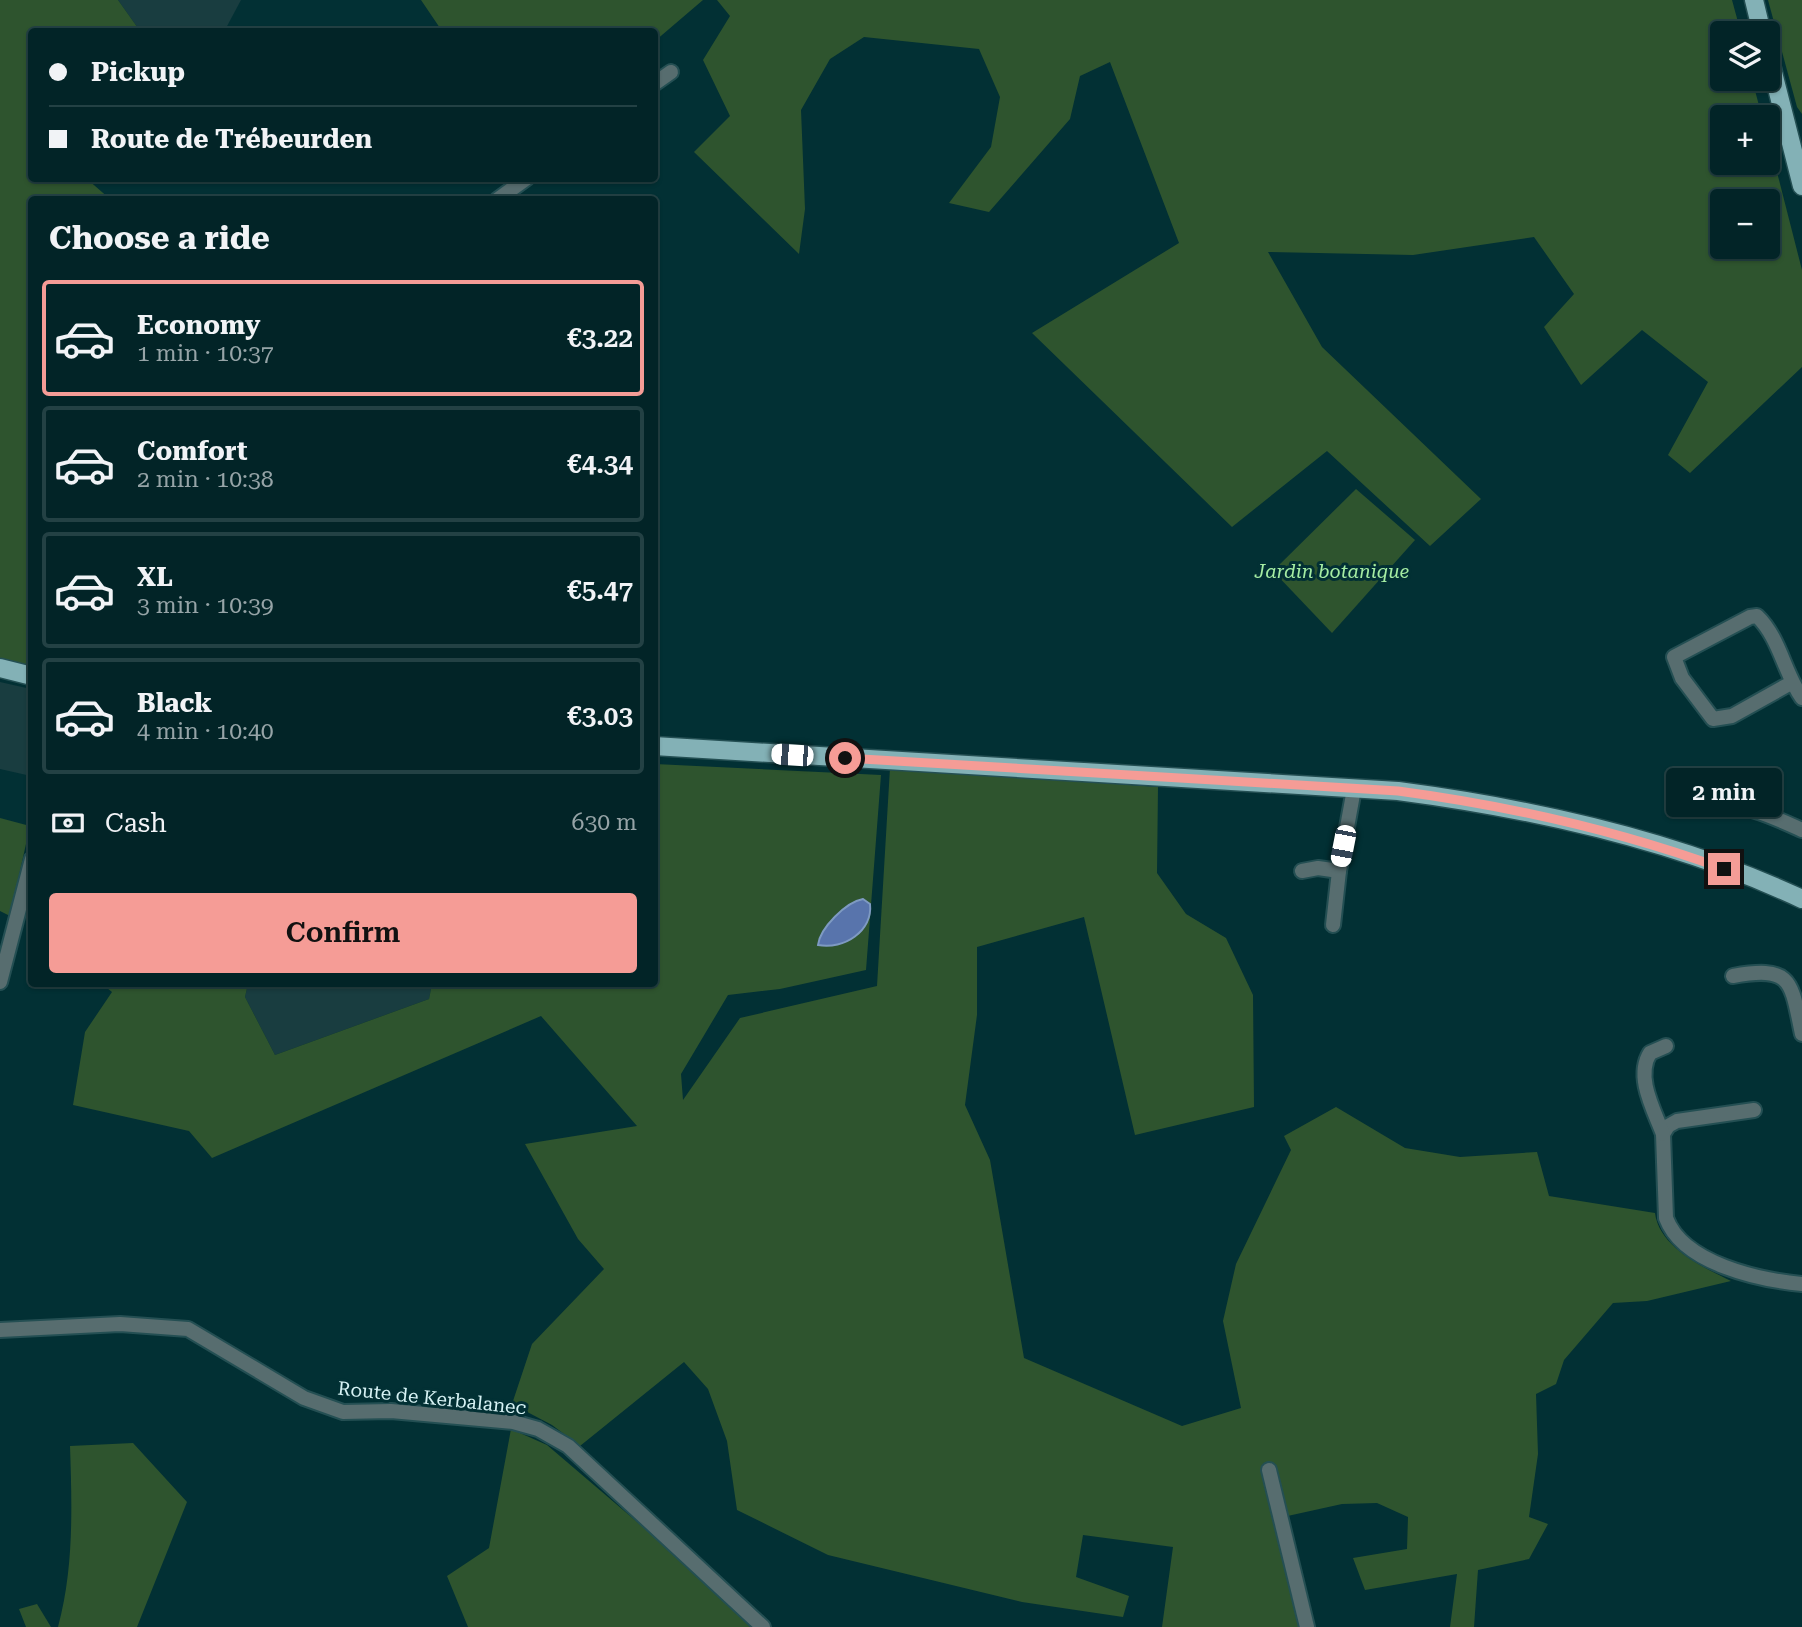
<!DOCTYPE html>
<html lang="en">
<head>
<meta charset="utf-8">
<style>
	:root { --surface:#022427; --page:#0c2c2f; --text:#f1f3f6; --muted:#96a4a7; --line:#234144; --accent:#f59c96 }
	body { margin:0; font-family:"Roboto Serif",serif; background:var(--page); color:var(--text); height:100vh; display:flex; flex-direction:column; font-size:26px; white-space:nowrap }
	* { box-sizing:border-box; margin:0 }
	p { font-size:23px; color:var(--muted) }
	.icon { flex:none; width:38px; height:38px; fill:none; stroke:currentColor; stroke-width:2; stroke-linecap:round; stroke-linejoin:round }
	.map { position:relative; flex:1; overflow:hidden }
	.details { position:absolute; left:28px; top:196px; width:630px; height:791px; display:flex; flex-direction:column; background:var(--surface); border-radius:7px; box-shadow:0 2px 5px #0004,0 0 0 2px var(--line) }
	.details>* { flex:none }
	.top-card { position:absolute; left:28px; top:28px; width:630px; height:154px; border-radius:7px; box-shadow:0 2px 5px #0004,0 0 0 2px var(--line); display:grid; align-content:center; height:154px; padding:0 21px; background:var(--surface) }
	.buttons { position:absolute; left:1710px; top:21px; display:grid; gap:14px }
	.buttons a { display:grid; place-items:center; width:70px; height:70px; border-radius:7px; background:var(--surface); box-shadow:0 2px 5px #0004,0 0 0 2px var(--line); font-size:35px }
	.end { position:absolute; width:32px; height:32px; margin:-16px; border:9px solid #f59c96; background:#111; box-shadow:0 0 0 4px #111 }
	.from { border-radius:50% }
	.bubble { position:absolute; height:49px; border-radius:7px; background:var(--surface); box-shadow:0 2px 5px #0004,0 0 0 2px var(--line); font-size:23px; font-weight:600; line-height:49px; text-align:center }
	.car { position:absolute; width:21px; height:42px; margin:-21px -10px; border-radius:9px; box-shadow:0 0 5px 2px #0007; background:linear-gradient(#fff 24%,#345 0 40%,#fff 0 76%,#345 0 86%,#fff 0) }
	.top-card b { display:flex; align-items:center; gap:24px; height:66px; font-size:26px }
	.top-card b+b { border-top:2px solid var(--line) }
	.top-card i { width:18px; height:18px; background:var(--text) }
	ul { padding:0; list-style:none }
	li { display:flex; align-items:center; gap:21px; height:116px; margin:0 14px 10px; padding:0 7px; border:4px solid var(--line); border-radius:7px }
	li div { flex:1 }
	li b { display:block; font-size:26px }
	li em { font-style:normal; font-weight:600 }
	li.on { border-color:var(--accent) }
	li>.icon { width:63px; height:63px; stroke-width:1.5 }
	h2 { padding:0 21px; font-size:32px; line-height:84px }
	.pay { display:flex; align-items:center; gap:18px; height:77px; padding:0 21px; font-size:26px }
	.pay p { margin-inline-start:auto }
	.cta { display:flex; gap:14px; margin-top:auto; padding:14px 21px }
	.cta a { flex:1; height:80px; border-radius:7px; background:var(--accent); color:#111; font-size:28px; font-weight:600; line-height:80px; text-align:center }
	.map>svg:first-child { display:block }
	.built { fill:#193d40 }
	.green { fill:#2e542e; fill-rule:evenodd }
	.water { fill:#5874ac; stroke:#7e9ac2; stroke-width:2 }
	.lines { fill:none; stroke-linecap:round; stroke-linejoin:round }
	.minor-casing { stroke:#244f53; stroke-width:18 }
	.major-casing { stroke:#244f53; stroke-width:21 }
	.minor { stroke:#576d6f; stroke-width:14 }
	.major { stroke:#83b1b6; stroke-width:18 }
	.route { stroke:#f59c96; stroke-width:9 }
	.labels { text-anchor:middle; dominant-baseline:central; stroke-width:6; stroke-linejoin:round; paint-order:stroke }
	.park-label { font-size:19px; font-style:italic; fill:#a5eda3; stroke:#023034 }
	.street-label { font-size:19px; fill:#d6f2f4; stroke:#023034 }
</style>
</head>
<body>
<div class="map">
<svg width="1802" height="1627" viewBox="0 0 1802 1627">
	<rect width="100%" height="100%" fill="#023034"/>
	<g class="built">
		<path d="M 118,0 L 241,0 L 226,28 L 220,32 L 140,31 Z"/>
		<path d="M 0,682 L 31,689 L 31,776 L 0,769 Z"/>
		<path d="M 248,984 L 432,984 L 429,999 L 275,1055 L 245,997 Z"/>
	</g>
	<g class="green">
		<path d="M 0,0 L 118,0 L 140,31 L 32,32 L 32,178 L 87,179 L 110,199 L 32,200 L 31,668 L 0,660 Z"/>
		<path d="M 421,0 L 703,0 L 655,41 L 654,32 L 442,31 Z"/>
		<path d="M 717,0 L 1732,0 L 1741,33 L 1722,33 L 1722,79 L 1752,79 L 1762,117 L 1722,117 L 1722,163 L 1768,163 L 1768,137 L 1802,270 L 1802,367 L 1690,473 L 1668,455 L 1708,382 L 1642,330 L 1581,385 L 1544,327 L 1574,294 L 1534,237 L 1413,255 L 1268,252 L 1322,347 L 1481,499 L 1430,546 L 1327,451 L 1232,527 L 1032,333 L 1179,243 L 1110,62 L 1080,76 L 1070,119 L 989,212 L 949,203 L 991,147 L 1000,97 L 979,49 L 864,37 L 830,59 L 801,110 L 805,209 L 799,254 L 694,152 L 730,116 L 703,60 L 730,16 ZM 1722,201 L 1768,201 L 1768,247 L 1722,247 Z"/>
		<path d="M 1768,0 L 1802,0 L 1802,114 L 1797,107 Z"/>
		<path d="M 1356,489 L 1415,540 L 1332,633 L 1273,571 Z"/>
		<path d="M 655,764 L 881,775 L 866,970 L 780,989 L 728,995 L 681,1074 L 683,1100 L 740,1018 L 877,986 L 890,768 L 1158,787 L 1157,873 L 1186,914 L 1226,938 L 1253,995 L 1254,1107 L 1135,1135 L 1084,917 L 977,947 L 977,1015 L 965,1105 L 990,1160 L 1024,1358 L 1182,1426 L 1241,1408 L 1223,1321 L 1236,1264 L 1291,1150 L 1284,1136 L 1336,1107 L 1405,1148 L 1460,1157 L 1537,1152 L 1549,1196 L 1655,1213 C 1659,1247 1703,1267 1731,1281 L 1647,1301 L 1613,1303 L 1564,1360 L 1556,1384 L 1536,1394 L 1538,1454 L 1529,1517 L 1548,1524 L 1529,1559 L 1478,1570 L 1474,1627 L 1450,1627 L 1457,1574 L 1365,1590 L 1353,1558 L 1407,1549 L 1408,1517 L 1377,1503 L 1342,1504 L 1283,1517 L 1308,1627 L 1162,1627 L 1173,1547 L 1083,1535 L 1076,1577 L 1129,1596 L 1123,1617 L 1022,1602 L 828,1555 L 737,1510 L 727,1441 L 708,1389 L 684,1362 L 580,1446 L 552,1425 L 512,1404 L 532,1344 L 604,1269 L 578,1239 L 525,1144 L 637,1126 L 541,1016 L 212,1158 L 189,1131 L 73,1105 L 85,1032 L 112,992 L 102,984 L 248,984 L 245,997 L 275,1055 L 429,999 L 432,984 L 654,984 Z"/>
		<path d="M 0,818 L 30,826 L 10,916 L 0,911 Z"/>
		<path d="M 511,1429 L 547,1445 L 704,1579 L 750,1627 L 468,1627 L 447,1576 L 489,1548 Z"/>
		<path d="M 133,1443 L 187,1502 L 137,1627 L 58,1627 C 74,1568 72,1507 70,1446 Z"/>
		<path d="M 37,1604 L 51,1627 L 26,1627 L 19,1609 Z"/>
	</g>
	<path class="water" d="M 863,899 L 870,904 C 873,931 844,950 818,945 C 820,928 846,902 863,899 Z"/>
	<g class="lines">
		<defs>
			<g id="minor">
				<path d="M 654,84 L 671,72"/>
				<path d="M 497,200 L 527,178"/>
				<path d="M 1791,683 L 1732,716 L 1713,719 L 1682,678 L 1674,657 L 1750,617 L 1757,616 C 1780,638 1784,673 1802,698"/>
				<path d="M 1711,806 C 1745,803 1771,816 1802,830"/>
				<path d="M 1302,871 L 1318,868 L 1339,871"/>
				<path d="M 1333,925 L 1339,871 L 1354,789"/>
				<path d="M 1733,976 C 1793,965 1791,982 1802,1034"/>
				<path d="M 0,982 L 32,859"/>
				<path d="M 1754,1110 L 1677,1121 L 1668,1126 L 1663,1134 L 1666,1218 C 1683,1264 1760,1280 1802,1284"/>
				<path d="M 1663,1134 C 1654,1110 1635,1077 1650,1053 L 1666,1046"/>
				<path d="M 0,1330 L 120,1324 L 188,1329 L 304,1398 L 343,1412 L 391,1411 L 513,1422 L 538,1429 L 568,1446 L 763,1627"/>
				<path d="M 1269,1470 L 1307,1627"/>
			</g>
			<g id="major">
				<path d="M 1754,0 L 1762,33"/>
				<path d="M 1768,53 L 1802,186"/>
				<path d="M 0,668 L 32,676"/>
				<path d="M 654,746 L 1398,791 C 1535,809 1676,840 1802,899"/>
			</g>
		</defs>
		<use href="#minor" class="minor-casing"/>
		<use href="#major" class="major-casing"/>
		<use href="#minor" class="minor"/>
		<use href="#major" class="major"/>
	</g>
	<g class="lines">
		<path class="route" d="M 845,758 L 1398,791 C 1511,806 1617,830 1724,869"/>
	</g>
	<g class="labels">
		<g class="park-label">
			<text x="1332" y="571">Jardin botanique</text>
		</g>
		<g class="street-label">
			<text transform="translate(432 1398) rotate(6)">Route de Kerbalanec</text>
		</g>
	</g>
</svg>
<div class="buttons">
<a><svg class="icon" aria-label="layers" viewBox="0 0 24 24"><path d="M12 4l9 5-9 5-9-5zM3 14l9 5 9-5"/></svg></a>
<a>+</a>
<a>−</a>
</div>
<i class="end from" style="left:845px;top:758px"></i>
<i class="end" style="left:1724px;top:869px"></i>
<div class="bubble" style="left:1666px;top:768px;width:116px">2 min</div>
<i class="car" style="left:792px;top:755px;rotate:274deg"></i>
<i class="car" style="left:1343px;top:846px;rotate:191deg"></i>
<div class="top-card">
<b><i class="from"></i>Pickup</b>
<b><i></i>Route de Trébeurden</b>
</div>
<section class="details">
<h2>Choose a ride</h2>
<ul>
<li class="on"><svg class="icon" aria-label="car" viewBox="0 0 24 24"><path d="M5 17H2v-5l4-1 3-4h7l3 4 3 1v5h-3M9 17h6M6 11h13"/><circle cx="7" cy="17" r="2"/><circle cx="17" cy="17" r="2"/></svg><div><b>Economy</b><p>1 min · 10:37</p></div><em>€3.22</em></li>
<li><svg class="icon" aria-label="car" viewBox="0 0 24 24"><path d="M5 17H2v-5l4-1 3-4h7l3 4 3 1v5h-3M9 17h6M6 11h13"/><circle cx="7" cy="17" r="2"/><circle cx="17" cy="17" r="2"/></svg><div><b>Comfort</b><p>2 min · 10:38</p></div><em>€4.34</em></li>
<li><svg class="icon" aria-label="car" viewBox="0 0 24 24"><path d="M5 17H2v-5l4-1 3-4h7l3 4 3 1v5h-3M9 17h6M6 11h13"/><circle cx="7" cy="17" r="2"/><circle cx="17" cy="17" r="2"/></svg><div><b>XL</b><p>3 min · 10:39</p></div><em>€5.47</em></li>
<li><svg class="icon" aria-label="car" viewBox="0 0 24 24"><path d="M5 17H2v-5l4-1 3-4h7l3 4 3 1v5h-3M9 17h6M6 11h13"/><circle cx="7" cy="17" r="2"/><circle cx="17" cy="17" r="2"/></svg><div><b>Black</b><p>4 min · 10:40</p></div><em>€3.03</em></li>
</ul>
<div class="pay"><svg class="icon" aria-label="cash" viewBox="0 0 24 24"><path d="M3 7h18v10H3z"/><circle cx="12" cy="12" r="2"/></svg>Cash<p>630 m</p></div>
<div class="cta"><a>Confirm</a></div>
</section>
</div>
</body>
</html>
